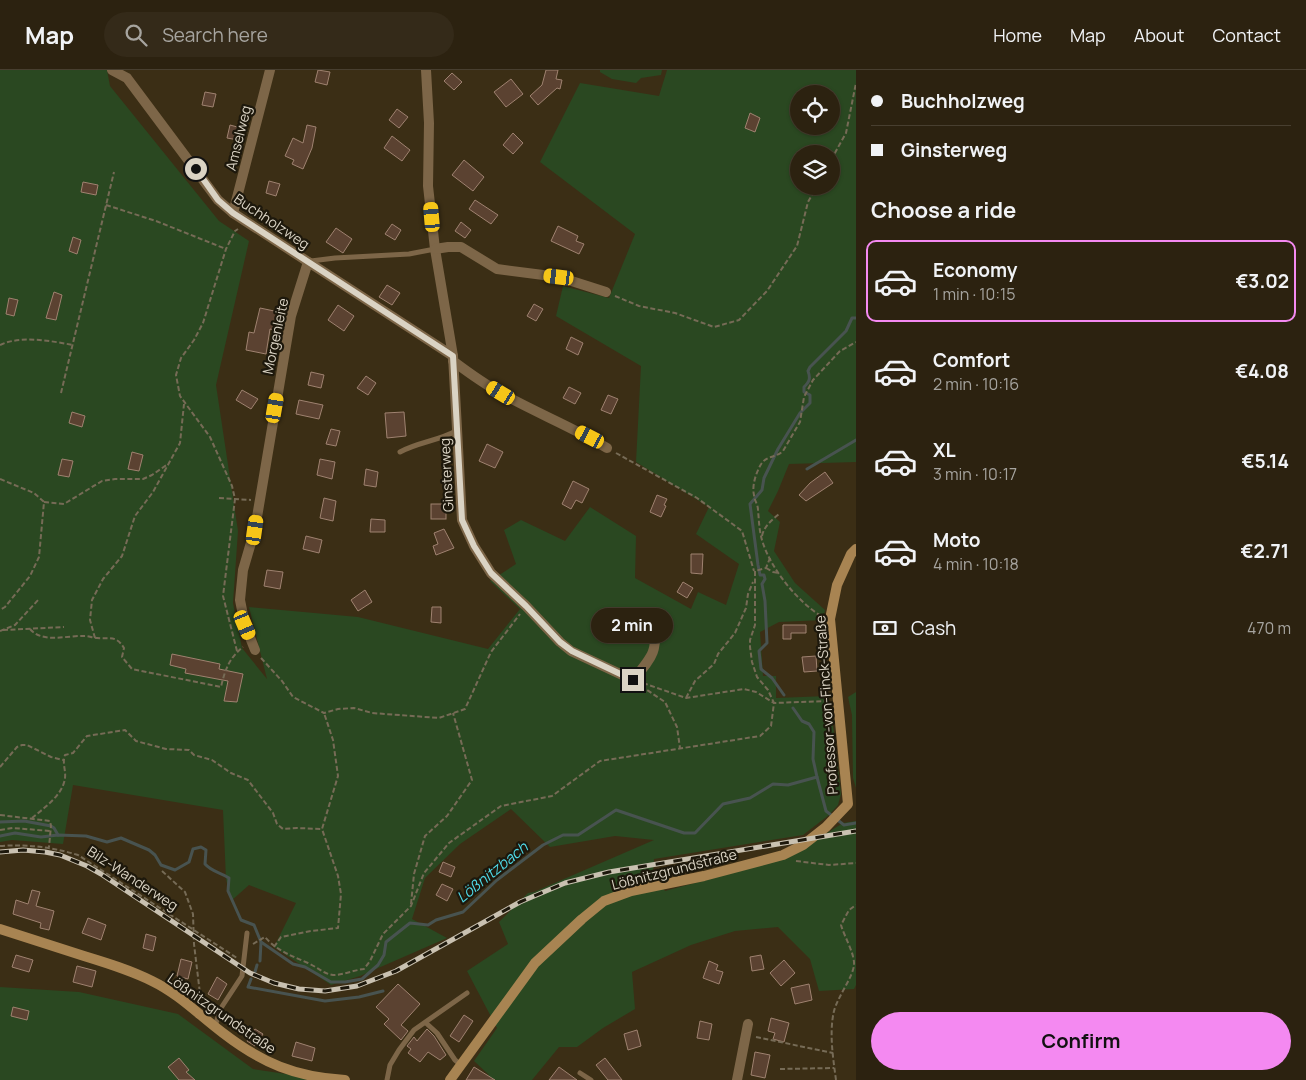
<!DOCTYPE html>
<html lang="en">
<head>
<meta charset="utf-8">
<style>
	:root { --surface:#2c2210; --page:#342a19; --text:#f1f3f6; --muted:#a6a49f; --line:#483f30; --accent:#f489f1 }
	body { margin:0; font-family:Manrope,sans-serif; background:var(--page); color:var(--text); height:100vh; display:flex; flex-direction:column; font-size:19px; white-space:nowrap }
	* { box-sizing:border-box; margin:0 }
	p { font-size:16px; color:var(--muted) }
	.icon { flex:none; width:28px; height:28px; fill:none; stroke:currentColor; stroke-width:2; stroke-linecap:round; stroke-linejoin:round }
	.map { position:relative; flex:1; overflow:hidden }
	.side { display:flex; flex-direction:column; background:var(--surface); width:450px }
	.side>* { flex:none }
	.guide { display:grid; align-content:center; height:110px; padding:0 15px; background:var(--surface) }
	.controls { position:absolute; left:790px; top:15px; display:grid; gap:10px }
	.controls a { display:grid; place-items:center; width:50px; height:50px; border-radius:50%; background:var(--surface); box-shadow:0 1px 4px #0004,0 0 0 1px var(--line); font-size:25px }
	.end { position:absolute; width:22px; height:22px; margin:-11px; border:6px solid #dad3c4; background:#111; box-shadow:0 0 0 2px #111 }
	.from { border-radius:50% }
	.bubble { position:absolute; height:35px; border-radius:18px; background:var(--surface); box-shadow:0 1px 4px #0004,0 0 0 1px var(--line); font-size:16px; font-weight:700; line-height:35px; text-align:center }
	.car { position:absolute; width:15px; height:30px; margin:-15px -8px; border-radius:6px; box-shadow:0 0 4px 1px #0007; background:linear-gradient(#f5c518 24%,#345 0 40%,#f5c518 0 76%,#345 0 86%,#f5c518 0) }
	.guide b { display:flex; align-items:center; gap:18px; height:48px; font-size:19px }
	.guide b+b { border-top:1px solid var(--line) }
	.guide i { width:12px; height:12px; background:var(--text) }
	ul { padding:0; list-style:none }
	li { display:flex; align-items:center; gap:15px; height:82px; margin:0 10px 8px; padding:0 5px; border:2px solid transparent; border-radius:10px }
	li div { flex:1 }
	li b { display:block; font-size:19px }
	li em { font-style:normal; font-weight:700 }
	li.on { border-color:var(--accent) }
	li>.icon { width:45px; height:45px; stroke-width:1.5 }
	h2 { padding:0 15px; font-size:22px; line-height:60px }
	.pay { display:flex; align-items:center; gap:12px; height:55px; padding:0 15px; font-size:19px }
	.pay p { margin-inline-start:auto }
	.cta { display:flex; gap:10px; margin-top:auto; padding:10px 15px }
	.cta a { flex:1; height:58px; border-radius:30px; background:var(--accent); color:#111; font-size:20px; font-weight:700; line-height:58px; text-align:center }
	header { display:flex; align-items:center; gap:30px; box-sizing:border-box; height:70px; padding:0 25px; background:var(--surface); border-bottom:1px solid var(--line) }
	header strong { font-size:24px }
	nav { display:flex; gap:28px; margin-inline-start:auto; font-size:18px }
	.search { width:350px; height:45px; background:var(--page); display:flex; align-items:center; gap:12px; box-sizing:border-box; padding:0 18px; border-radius:28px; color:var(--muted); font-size:19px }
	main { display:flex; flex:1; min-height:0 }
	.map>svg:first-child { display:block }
	.green { fill:#2a4821; fill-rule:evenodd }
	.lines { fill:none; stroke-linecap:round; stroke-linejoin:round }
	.stream { stroke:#485350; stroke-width:3 }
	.building { fill:#5b4231; stroke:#9f8270 }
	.path { stroke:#766b56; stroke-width:2; stroke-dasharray:5 2.5; stroke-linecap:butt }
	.lane { stroke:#7d6648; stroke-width:5 }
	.street { stroke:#7d6648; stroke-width:10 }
	.secondary { stroke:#a88452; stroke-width:10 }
	.rail-casing { stroke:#c9c1b1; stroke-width:5 }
	.rail { stroke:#1d180c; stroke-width:3; stroke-dasharray:9; stroke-linecap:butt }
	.route { stroke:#dad3c4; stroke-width:6 }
	.labels { text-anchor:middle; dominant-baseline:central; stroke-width:4.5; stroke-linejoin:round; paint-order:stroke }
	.street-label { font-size:14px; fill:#dad3c4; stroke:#1d180c }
	.water-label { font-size:15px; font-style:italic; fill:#4fd9e7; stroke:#1d180c }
</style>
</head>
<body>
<header>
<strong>Map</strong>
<div class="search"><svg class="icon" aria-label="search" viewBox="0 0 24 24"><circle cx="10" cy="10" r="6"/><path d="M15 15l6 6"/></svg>Search here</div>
<nav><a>Home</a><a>Map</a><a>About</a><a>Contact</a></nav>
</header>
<main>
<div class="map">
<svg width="856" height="1010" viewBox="0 0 856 1010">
	<rect width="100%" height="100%" fill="#3b2e15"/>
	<g class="green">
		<path d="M 0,0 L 107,0 L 110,16 L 219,151 L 249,171 L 216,315 L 238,461 L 233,533 L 242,578 L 267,609 L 249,537 L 358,547 L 488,579 L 520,539 L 490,511 L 516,494 L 504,460 L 521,450 L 565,471 L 590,437 L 636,466 L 635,508 L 691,539 L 698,522 L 726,535 L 739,494 L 696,464 L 709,437 L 636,392 L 641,296 L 556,246 L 563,216 L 609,228 L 635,164 L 540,92 L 580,13 L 659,26 L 667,0 L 856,0 L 856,392 L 789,394 L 778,421 L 768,441 L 780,452 L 774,481 L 795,513 L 825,540 L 823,550 L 779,552 L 760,562 L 763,606 L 776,606 L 776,628 L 828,626 L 834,662 L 841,724 L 838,735 L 829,745 L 803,765 L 654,789 L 653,803 L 665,821 L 773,792 L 814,771 L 843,753 L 856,751 L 856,915 L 854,919 L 819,921 L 810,889 L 778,857 L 735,861 L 691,875 L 632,902 L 635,939 L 603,958 L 577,977 L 559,977 L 532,1010 L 486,1010 L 489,1005 L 474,991 L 497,958 L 467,901 L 508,874 L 499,852 L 528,823 L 534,822 L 654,770 L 615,766 L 550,777 L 511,739 L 460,774 L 425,808 L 412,849 L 447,868 L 360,906 L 331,915 L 274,877 L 296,833 L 249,815 L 231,831 L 226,809 L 223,740 L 73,715 L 63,774 L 12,770 L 0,772 ZM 799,24 L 831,24 L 831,56 L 799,56 ZM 799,84 L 831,84 L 831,116 L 799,116 Z"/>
		<path d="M 600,0 L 662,0 L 661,5 L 641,8 L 636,13 L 612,9 L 600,2 Z"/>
		<path d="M 856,622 L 856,718 L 853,708 L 852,645 L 848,627 Z"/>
		<path d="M 0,917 L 79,922 L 178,944 L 253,999 L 326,1010 L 0,1010 Z"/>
	</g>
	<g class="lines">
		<g class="stream">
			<path d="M 807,399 L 856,370"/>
			<path d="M 784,625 L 772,608 L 761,599 L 759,581 L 767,573 L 765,531 L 762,514 L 765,509 L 764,505 L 760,505 L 758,495 L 750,434 L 762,420 L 764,408 L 778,379 L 800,343 L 810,333 L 810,325 L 804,322 L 804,317 C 809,312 811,309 808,301 L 810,297 L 846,261 L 852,248 L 856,248"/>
			<path d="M 793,638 L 802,651 L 809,654 L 814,662 L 813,689 L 817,707"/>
			<path d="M 0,752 L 24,751 L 51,756 L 54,758 L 58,765"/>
			<path d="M 0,766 L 15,763 L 41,767 L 58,765 L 86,766 L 107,772 L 121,768 L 149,780 L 155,785 L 161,795 L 175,800 L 189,792 L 193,779 L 201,777 L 206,780 L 205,794 C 212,802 220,802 229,808 L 228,821 L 241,850 L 254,855 L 261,872 L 293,894 L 305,897 L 331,912 L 345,912 L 362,909 L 378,895 L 384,885 L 386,872 L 410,853 L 428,855 L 436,850 L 463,842 L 497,810 L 543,775 L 563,765 L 578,765 L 616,740 L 684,763 L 695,763 L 723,734 L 750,728 L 773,714 L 788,715 L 817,707 L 826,741 L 844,755 L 856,753"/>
			<path d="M 260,891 L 261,872"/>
			<path d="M 255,902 L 257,895"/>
			<path d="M 251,909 L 248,917 L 325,931 L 359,927 L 383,921"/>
		</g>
	</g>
	<g class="building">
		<path d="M 318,0 L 330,2 L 327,15 L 315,12 Z"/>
		<path d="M 546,0 L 558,0 L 556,9 L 562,10 L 560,19 L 557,18 L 538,35 L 530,26 L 542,15 Z"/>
		<path d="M 452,3 L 462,12 L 454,20 L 444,11 Z"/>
		<path d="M 511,9 L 523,24 L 506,37 L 494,22 Z"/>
		<path d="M 205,22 L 216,24 L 213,37 L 202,35 Z"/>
		<path d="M 397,39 L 408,47 L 399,58 L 389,50 Z"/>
		<path d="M 750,43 L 760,48 L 755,62 L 745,58 Z"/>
		<path d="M 230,55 L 241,58 L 238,70 L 227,68 Z"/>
		<path d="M 307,55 L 316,57 L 312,78 L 303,99 L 292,94 L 294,90 L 285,86 L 293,68 L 303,73 Z"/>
		<path d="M 513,63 L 523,73 L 513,84 L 503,75 Z"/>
		<path d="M 392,66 L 410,80 L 402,91 L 384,78 Z"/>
		<path d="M 464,90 L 484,107 L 473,121 L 452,105 Z"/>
		<path d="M 269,111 L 280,114 L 276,126 L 266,123 Z"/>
		<path d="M 83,112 L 98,115 L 96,125 L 81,122 Z"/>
		<path d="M 475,130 L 498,145 L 491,154 L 469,139 Z"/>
		<path d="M 461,152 L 471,160 L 465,168 L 455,161 Z"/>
		<path d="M 392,154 L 401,160 L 395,170 L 385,164 Z"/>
		<path d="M 558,156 L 578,166 L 576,171 L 584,174 L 579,184 L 551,171 Z"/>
		<path d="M 336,158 L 352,169 L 343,183 L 326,172 Z"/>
		<path d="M 73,167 L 81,170 L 77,184 L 69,181 Z"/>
		<path d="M 387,215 L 400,223 L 392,235 L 379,227 Z"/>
		<path d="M 54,222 L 62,225 L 56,250 L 46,248 Z"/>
		<path d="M 9,228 L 18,230 L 14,246 L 6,244 Z"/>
		<path d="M 534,234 L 543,239 L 536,251 L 527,246 Z"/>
		<path d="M 338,235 L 354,246 L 344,261 L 328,250 Z"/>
		<path d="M 260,238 L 279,242 L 275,260 L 270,259 L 266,284 L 246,280 L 249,262 L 254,263 Z"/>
		<path d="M 571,267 L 583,273 L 578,285 L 566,279 Z"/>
		<path d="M 311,302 L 324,305 L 321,318 L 308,315 Z"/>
		<path d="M 366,306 L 376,313 L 368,325 L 357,318 Z"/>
		<path d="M 569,317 L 581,323 L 575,334 L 563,328 Z"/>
		<path d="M 242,320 L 258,329 L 251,339 L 236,330 Z"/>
		<path d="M 608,325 L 618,329 L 611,344 L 601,340 Z"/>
		<path d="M 299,330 L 323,335 L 319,349 L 296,344 Z"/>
		<path d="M 72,342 L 85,346 L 82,357 L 69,353 Z"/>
		<path d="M 404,342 L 406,366 L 387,368 L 385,343 Z"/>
		<path d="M 331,359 L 340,361 L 336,376 L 326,374 Z"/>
		<path d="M 487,374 L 503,382 L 495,398 L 479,391 Z"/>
		<path d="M 132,382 L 143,385 L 139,401 L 128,399 Z"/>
		<path d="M 62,389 L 73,391 L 69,407 L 58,405 Z"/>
		<path d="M 320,389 L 335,392 L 332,409 L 317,405 Z"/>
		<path d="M 366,399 L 378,402 L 376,417 L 364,415 Z"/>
		<path d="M 825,402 L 833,413 L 806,431 L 799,425 L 810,413 Z"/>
		<path d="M 573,411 L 589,419 L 582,433 L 576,430 L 571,439 L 562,434 Z"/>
		<path d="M 657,425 L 667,429 L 664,435 L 666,436 L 661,447 L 650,442 Z"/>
		<path d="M 324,428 L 336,431 L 333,451 L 320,448 Z"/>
		<rect x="431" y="434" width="15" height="15"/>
		<path d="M 371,449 L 385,450 L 385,462 L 370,462 Z"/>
		<path d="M 444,459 L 454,478 L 436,485 L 433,476 L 438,474 L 434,463 Z"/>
		<path d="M 306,466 L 322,470 L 319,483 L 303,479 Z"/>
		<path d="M 691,484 L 703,484 L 702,504 L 691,503 Z"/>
		<path d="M 267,500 L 283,502 L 280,519 L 264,516 Z"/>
		<path d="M 683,512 L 693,518 L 687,528 L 677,522 Z"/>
		<path d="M 365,520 L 372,532 L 358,541 L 351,530 Z"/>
		<path d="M 432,537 L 441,537 L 441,553 L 431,552 Z"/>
		<path d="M 783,555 L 806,555 L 806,563 L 791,563 L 791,569 L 783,569 Z"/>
		<path d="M 172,584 L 220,594 L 219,599 L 243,604 L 237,632 L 224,631 L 228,611 L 185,603 L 186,599 L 170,595 Z"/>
		<path d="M 816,586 L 817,601 L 804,602 L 802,587 Z"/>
		<path d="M 443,792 L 455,797 L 451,807 L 439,802 Z"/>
		<path d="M 442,814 L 453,819 L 447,831 L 436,825 Z"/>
		<path d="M 32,820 L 40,822 L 36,836 L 54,841 L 49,860 L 40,858 L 41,853 L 13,844 L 16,830 L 28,834 Z"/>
		<path d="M 88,848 L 106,855 L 101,870 L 82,863 Z"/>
		<path d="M 146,864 L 156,867 L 153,881 L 143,878 Z"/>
		<path d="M 16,885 L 33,890 L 29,902 L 12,897 Z"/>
		<path d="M 761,885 L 764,899 L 752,901 L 750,887 Z"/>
		<path d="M 181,889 L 192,892 L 188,909 L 177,906 Z"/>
		<path d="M 784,890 L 795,903 L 781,916 L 770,903 Z"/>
		<path d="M 709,891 L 718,895 L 716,900 L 723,902 L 719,914 L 703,908 Z"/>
		<path d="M 77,896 L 96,901 L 92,917 L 73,912 Z"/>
		<path d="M 217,907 L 227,914 L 218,930 L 208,924 Z"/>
		<path d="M 398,914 L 420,934 L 401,955 L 408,961 L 401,970 L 384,954 L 389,949 L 376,937 Z"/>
		<path d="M 809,914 L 812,930 L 795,934 L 791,918 Z"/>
		<path d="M 13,937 L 29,941 L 27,950 L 11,946 Z"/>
		<path d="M 464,945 L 473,951 L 459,972 L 450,966 Z"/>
		<path d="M 771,948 L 789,953 L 784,972 L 773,969 L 775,963 L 768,961 Z"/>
		<path d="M 700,951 L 712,954 L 709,970 L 697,968 Z"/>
		<path d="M 255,959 L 263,964 L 255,976 L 247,971 Z"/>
		<path d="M 427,959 L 434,966 L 446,985 L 440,990 L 428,982 L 420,992 L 408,983 L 411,979 L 407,976 L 414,967 L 417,971 Z"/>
		<path d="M 637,960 L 641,976 L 628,980 L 624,964 Z"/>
		<path d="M 296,972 L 315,978 L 312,991 L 292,986 Z"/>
		<path d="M 755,982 L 770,985 L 765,1008 L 751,1005 Z"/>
		<path d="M 179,988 L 189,1000 L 186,1002 L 195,1010 L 179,1010 L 168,997 Z"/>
		<path d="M 605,988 L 622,1010 L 608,1010 L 596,995 Z"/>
		<path d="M 474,997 L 495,1010 L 466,1010 Z"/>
		<path d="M 559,997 L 577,1010 L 549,1010 Z"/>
	</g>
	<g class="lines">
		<g class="path">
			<path d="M 831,90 L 846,63 L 856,13"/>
			<path d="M 106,135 L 156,151 L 226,179"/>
			<path d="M 615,226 L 639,236 L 675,243 L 714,257 L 739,250 L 767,221 L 797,176 L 808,132 L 817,116"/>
			<path d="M 0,275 C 21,265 51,271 73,275"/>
			<path d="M 61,323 L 114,102"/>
			<path d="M 616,383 L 697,428 L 742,461 L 754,501"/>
			<path d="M 0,409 L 34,423 L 44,432 L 39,487 L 30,506 L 5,537 L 0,540"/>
			<path d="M 219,428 L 251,430"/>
			<path d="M 44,432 L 64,434 L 102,411 L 115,409 L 143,409 L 152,405 L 168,394"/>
			<path d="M 762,466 C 764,456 772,450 779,444"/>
			<path d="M 766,498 L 773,502 L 779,503"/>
			<path d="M 821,546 C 797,531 770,498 762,470 C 759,460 759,450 758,440 C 758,434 754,430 754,425 C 752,417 755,406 759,398 C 765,384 775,389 783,381 L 800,352 L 804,327 L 813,310 L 840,281 L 856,272"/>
			<path d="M 30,559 C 43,574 67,565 85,566 C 89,566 93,568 97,568 C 110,569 116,565 124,578 L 122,587 L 132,599 L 221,617 C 225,600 229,588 243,577"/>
			<path d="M 3,560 L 64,557"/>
			<path d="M 0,561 L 15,555 L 39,529"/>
			<path d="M 95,568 L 90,550 L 92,530 L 103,509 L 122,486 L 135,446 L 153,422 L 180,373 L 184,334"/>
			<path d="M 237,581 L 223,526 L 235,429 L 232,416 L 210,367 L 180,326 L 176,305 L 181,288 L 194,270 L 203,253 L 226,179 L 235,161 L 238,159"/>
			<path d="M 261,588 L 282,611 L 293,627 L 324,643 L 338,639 L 354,638 L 372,643 L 439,648 L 465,639 L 491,582 L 520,544"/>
			<path d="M 643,613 L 686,628 L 744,619 L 756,622 L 774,633 L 827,631"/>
			<path d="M 641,616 L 665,632 L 677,657 L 680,678"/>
			<path d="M 686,628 L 695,611 L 714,594 L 718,584 L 735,563 L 746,538 L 748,524 L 753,512"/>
			<path d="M 0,697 L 17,677 L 22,675 L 27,675 L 51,687 L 63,690"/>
			<path d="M 0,745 L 50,751 L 51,756 L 49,777"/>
			<path d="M 32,748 C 44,738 63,725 65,708 C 66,700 62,693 65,685 L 73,683 L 87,666 L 125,660 L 136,671 L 166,679 L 189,680 L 194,685 L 212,690 L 231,703 L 248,710 L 273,743 L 277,754 L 283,759 L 297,758 L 322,759"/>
			<path d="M 0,760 L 13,758 L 50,761"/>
			<path d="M 0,776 C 27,774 52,777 78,785 L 237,888"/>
			<path d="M 796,791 L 829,795 L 856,793"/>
			<path d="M 162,801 L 185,822 L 193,844 L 194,874 L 201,932"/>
			<path d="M 411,834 L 414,804 L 425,766 L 447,746 L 472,710 L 453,643"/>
			<path d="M 253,874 L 265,867 C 277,881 292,886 308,893 C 317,897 324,904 333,905 C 343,905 354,900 364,899 L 370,891 L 383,864 L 411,836 L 424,803 L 449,773 L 501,736 L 552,726 L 600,691 L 760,666 L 771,656 L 774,633 L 768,620 L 757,607 L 752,592 L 750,577 L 750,570 L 755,555 L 755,501 L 766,498 L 770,488"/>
			<path d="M 274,877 L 281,867 L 311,861 L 338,858 L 341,824 L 338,806 L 322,759 L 338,706 L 333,670 L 324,643"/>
			<path d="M 756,967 L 833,983"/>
			<path d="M 780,999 L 834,998"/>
			<path d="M 836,1010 C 833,988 829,962 834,941 C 838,926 853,907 854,895 C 855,884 844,866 841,855 L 849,840 L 856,835"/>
		</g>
		<g class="lane">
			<path d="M 311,191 L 335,188 L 409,184 L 435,179"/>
			<path d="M 400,382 C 418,372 438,371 456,361"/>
			<path d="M 426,953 L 437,963 L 455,990 L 461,995"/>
			<path d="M 215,956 L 221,938 L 242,906 L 247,863"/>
			<path d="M 580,1003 L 591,1010"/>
			<path d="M 387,1010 L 390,995 L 399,980 L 414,960 L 467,923"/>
		</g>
		<g class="street">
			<path d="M 112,0 L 127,8 L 218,130 L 233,143 L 453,286"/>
			<path d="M 426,0 L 429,53 L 428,116 L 435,179 L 453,286 L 462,450 L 474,476 L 491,503 L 526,536 L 560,572 L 571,581 L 633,610 C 654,585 657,582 655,549"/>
			<path d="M 233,143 L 270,0"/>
			<path d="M 435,179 L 448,177 L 461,177 L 497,199 L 559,207 L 606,222"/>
			<path d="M 453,291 C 469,303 484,314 501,323 C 536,343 573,357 607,378"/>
			<path d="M 255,580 L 245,555 L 240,530 L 243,500 L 255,459 L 291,246 L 308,192"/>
			<path d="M 737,1010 L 748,954"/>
		</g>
		<g class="secondary">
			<path d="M 0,859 C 28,868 56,877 84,886 C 107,893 130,900 152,911 C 179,924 199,945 223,963 C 262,993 295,1007 345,1010"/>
			<path d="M 450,1010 L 535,893 L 582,849 L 604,831 L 631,821 L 704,806 L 783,785 L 803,775 L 812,768 L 826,757 L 848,734 L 830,549 L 837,515 L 851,484 L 856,479"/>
		</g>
		<defs>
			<path id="rail" d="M 0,782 L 23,780 L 45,782 L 60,785 L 87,796 L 101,804 L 250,903 L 274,913 L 299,919 L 325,921 L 357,916 L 396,901 L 520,832 L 565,813 L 609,802 L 856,761"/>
		</defs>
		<use href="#rail" class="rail-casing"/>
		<use href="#rail" class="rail"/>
	</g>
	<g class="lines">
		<path class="route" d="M 196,99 L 218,130 L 233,143 L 453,286 L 462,450 L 474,476 L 491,503 L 526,536 L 560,572 L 572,581 L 633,610"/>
	</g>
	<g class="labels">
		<g class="street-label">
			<text transform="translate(238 68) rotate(-76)">Amselweg</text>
			<text transform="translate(272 151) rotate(34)">Buchholzweg</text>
			<text transform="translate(275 266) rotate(-78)">Morgenleite</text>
			<text transform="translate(446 405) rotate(-93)">Ginsterweg</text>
			<text transform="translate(826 635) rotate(-94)">Professor-von-Finck-Straße</text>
			<text transform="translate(674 799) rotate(-14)">Lößnitzgrundstraße</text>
			<text transform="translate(133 808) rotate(33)">Bilz-Wanderweg</text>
			<text transform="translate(222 943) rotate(35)">Lößnitzgrundstraße</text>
		</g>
		<g class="water-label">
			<text transform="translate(492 802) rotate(-39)">Lößnitzbach</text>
		</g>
	</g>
</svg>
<div class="controls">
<a><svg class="icon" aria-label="locate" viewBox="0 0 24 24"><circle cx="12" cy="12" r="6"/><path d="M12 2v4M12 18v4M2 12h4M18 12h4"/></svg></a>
<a><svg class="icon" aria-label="layers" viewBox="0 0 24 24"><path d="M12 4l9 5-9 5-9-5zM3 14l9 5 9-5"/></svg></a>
</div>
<i class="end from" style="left:196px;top:99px"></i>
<i class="end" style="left:633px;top:610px"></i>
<div class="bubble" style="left:591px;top:538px;width:82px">2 min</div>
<i class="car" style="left:432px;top:147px;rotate:355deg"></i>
<i class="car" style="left:559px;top:207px;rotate:277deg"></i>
<i class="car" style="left:501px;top:323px;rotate:301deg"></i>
<i class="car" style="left:275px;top:338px;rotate:10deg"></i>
<i class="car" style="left:590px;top:367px;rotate:297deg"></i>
<i class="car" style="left:255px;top:460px;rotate:8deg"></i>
<i class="car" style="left:245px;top:555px;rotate:157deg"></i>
</div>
<section class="side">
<div class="guide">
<b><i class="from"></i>Buchholzweg</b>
<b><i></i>Ginsterweg</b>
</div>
<h2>Choose a ride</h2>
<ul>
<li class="on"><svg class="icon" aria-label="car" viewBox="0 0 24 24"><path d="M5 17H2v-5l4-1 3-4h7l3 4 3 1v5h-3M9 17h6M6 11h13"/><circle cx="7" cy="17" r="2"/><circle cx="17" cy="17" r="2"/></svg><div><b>Economy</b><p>1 min · 10:15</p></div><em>€3.02</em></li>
<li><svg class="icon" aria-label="car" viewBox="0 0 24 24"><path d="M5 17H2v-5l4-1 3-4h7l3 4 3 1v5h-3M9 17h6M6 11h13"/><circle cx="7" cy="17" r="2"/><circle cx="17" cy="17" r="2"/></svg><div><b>Comfort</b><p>2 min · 10:16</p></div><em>€4.08</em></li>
<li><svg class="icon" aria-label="car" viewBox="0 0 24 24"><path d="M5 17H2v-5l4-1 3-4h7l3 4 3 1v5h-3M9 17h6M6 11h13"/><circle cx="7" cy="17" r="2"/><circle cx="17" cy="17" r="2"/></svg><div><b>XL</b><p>3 min · 10:17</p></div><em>€5.14</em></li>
<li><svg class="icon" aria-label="car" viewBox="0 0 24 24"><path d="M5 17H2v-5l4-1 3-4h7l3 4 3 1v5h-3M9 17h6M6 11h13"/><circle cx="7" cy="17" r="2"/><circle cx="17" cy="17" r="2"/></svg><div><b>Moto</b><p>4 min · 10:18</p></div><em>€2.71</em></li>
</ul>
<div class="pay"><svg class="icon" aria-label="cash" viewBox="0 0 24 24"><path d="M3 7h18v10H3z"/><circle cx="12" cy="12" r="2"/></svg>Cash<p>470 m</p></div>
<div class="cta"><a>Confirm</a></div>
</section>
</main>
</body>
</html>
